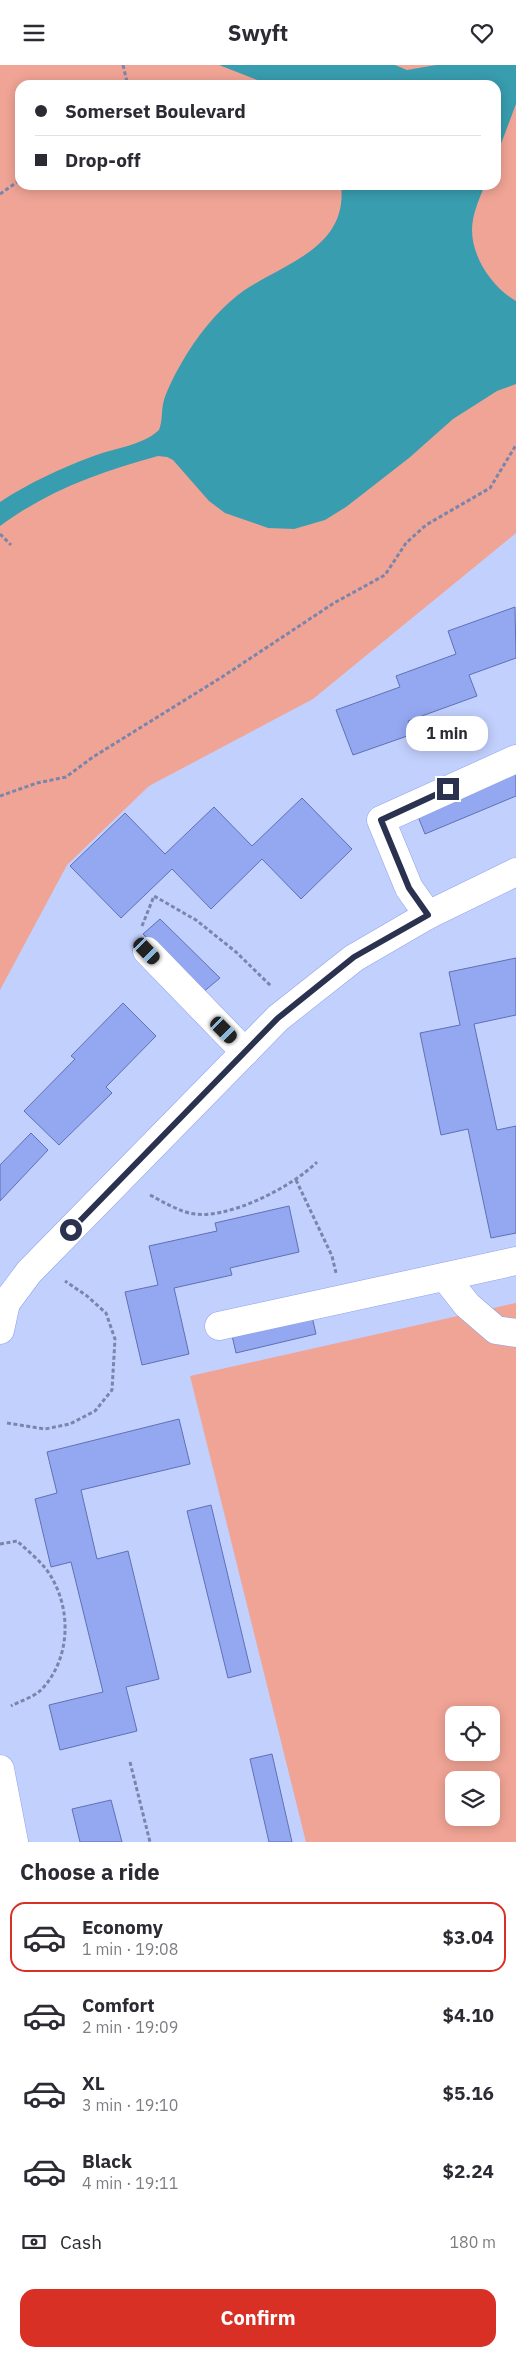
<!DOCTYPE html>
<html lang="en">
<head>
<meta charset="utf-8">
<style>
	:root { --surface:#fff; --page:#f2f2f3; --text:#2b2b33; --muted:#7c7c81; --line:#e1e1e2; --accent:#d93025 }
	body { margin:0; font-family:"IBM Plex Sans",sans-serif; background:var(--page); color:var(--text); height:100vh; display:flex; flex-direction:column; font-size:19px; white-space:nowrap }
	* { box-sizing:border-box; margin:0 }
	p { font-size:16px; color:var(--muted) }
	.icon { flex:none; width:28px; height:28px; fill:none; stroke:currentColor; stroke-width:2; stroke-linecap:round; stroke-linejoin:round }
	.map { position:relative; height:1777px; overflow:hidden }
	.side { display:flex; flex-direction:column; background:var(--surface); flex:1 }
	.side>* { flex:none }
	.guide { position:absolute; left:15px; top:15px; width:486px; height:110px; border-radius:15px; box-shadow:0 2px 12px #0003; display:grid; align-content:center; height:110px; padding:0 20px; background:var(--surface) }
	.buttons { position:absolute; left:445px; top:1641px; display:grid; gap:10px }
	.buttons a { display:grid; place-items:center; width:55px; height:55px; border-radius:10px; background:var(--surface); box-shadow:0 2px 12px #0003; font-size:25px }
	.end { position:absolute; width:22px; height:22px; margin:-11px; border:6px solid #2a3250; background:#fff; box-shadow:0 0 0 2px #fff }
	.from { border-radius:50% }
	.bubble { position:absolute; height:35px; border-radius:15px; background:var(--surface); box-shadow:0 2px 12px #0003; font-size:16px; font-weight:700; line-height:35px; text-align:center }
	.car { position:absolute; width:15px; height:30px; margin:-15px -8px; border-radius:6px; box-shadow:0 0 4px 1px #0007; background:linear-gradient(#222 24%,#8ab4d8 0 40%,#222 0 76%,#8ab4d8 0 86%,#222 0) }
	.guide b { display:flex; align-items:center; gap:18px; height:48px; font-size:19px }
	.guide b+b { border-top:1px solid var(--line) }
	.guide i { width:12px; height:12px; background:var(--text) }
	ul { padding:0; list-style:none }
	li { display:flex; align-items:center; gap:15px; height:70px; margin:0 10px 8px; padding:0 10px; border:2px solid transparent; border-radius:15px }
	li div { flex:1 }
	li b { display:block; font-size:19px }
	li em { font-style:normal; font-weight:700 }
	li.on { border-color:var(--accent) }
	li>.icon { width:45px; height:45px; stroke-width:1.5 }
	h2 { padding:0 20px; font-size:22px; line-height:60px }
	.pay { display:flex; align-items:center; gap:12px; height:55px; padding:0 20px; font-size:19px }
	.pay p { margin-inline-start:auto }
	.primary-button { display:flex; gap:10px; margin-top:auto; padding:10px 20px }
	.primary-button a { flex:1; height:58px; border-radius:15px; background:var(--accent); color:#fff; font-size:20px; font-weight:700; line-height:58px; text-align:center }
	header { display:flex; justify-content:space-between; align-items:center; height:65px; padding:0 20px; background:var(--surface); font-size:22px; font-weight:700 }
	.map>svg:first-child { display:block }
	.green { fill:#f0a495; fill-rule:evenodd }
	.water { fill:#389daf }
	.building { fill:#94a8f1; stroke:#5f70b5 }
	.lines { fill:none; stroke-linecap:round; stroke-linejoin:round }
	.minor-casing { stroke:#8fa2eb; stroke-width:29 }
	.path { stroke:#7a85ab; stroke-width:3; stroke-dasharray:4 2.5; stroke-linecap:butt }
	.minor { stroke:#fff; stroke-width:28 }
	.route { stroke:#2a3250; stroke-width:6 }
</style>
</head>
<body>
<header><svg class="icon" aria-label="menu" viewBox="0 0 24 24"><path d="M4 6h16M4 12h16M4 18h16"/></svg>Swyft<svg class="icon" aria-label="heart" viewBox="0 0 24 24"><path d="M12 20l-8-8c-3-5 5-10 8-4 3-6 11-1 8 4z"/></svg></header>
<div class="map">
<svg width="516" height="1777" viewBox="0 0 516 1777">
	<rect width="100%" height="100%" fill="#c2d0fd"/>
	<g class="green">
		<path d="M 0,0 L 516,0 L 516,468 L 313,634 L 149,721 L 67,800 L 0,925 ZM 20,20 L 496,20 L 496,120 L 20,120 Z"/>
		<path d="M 516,1238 L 516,1777 L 306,1777 L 190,1311 ZM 454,1650 L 491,1650 L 491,1688 L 454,1688 ZM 454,1715 L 491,1715 L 491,1752 L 454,1752 Z"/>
	</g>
	<g class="water">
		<path d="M 219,0 L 395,0 L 407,5 L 436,0 L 516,0 L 516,39 L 496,92 L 496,20 L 270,20 Z"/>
		<path d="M 341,120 L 485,120 C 479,134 472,150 472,165 C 472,193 493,223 516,236 L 516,319 L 497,326 L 453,354 L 409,393 L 346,442 L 325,455 L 294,464 L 268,463 L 225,448 L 209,436 L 173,395 L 167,392 L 158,391 C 102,406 47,426 0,461 L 0,437 C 29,418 59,404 91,392 C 113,383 142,381 159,365 C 163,355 161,345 164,335 C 170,316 187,287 199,271 C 212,253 232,232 251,221 C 292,196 348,179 341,120 Z"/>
	</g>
	<g class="building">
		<path d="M 515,542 L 516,593 L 469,610 L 477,631 L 408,656 L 413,669 L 353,690 L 336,645 L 400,622 L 396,611 L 456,589 L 448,566 Z"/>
		<path d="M 516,708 L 516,731 L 425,769 L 417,749 Z"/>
		<path d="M 302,733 L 352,784 L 301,834 L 262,794 L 211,844 L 172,804 L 121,853 L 70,801 L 125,748 L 165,789 L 214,742 L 252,781 Z"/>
		<path d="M 160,854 L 220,913 L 202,928 L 143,869 Z"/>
		<path d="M 516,893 L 516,950 L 474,959 L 497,1065 L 516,1061 L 516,1168 L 491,1173 L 468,1064 L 441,1070 L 420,968 L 460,960 L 449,907 Z"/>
		<path d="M 123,938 L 156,971 L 106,1022 L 112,1028 L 59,1080 L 24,1046 L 75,994 L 71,991 Z"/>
		<path d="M 31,1068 L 48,1085 L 0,1136 L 0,1100 Z"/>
		<path d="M 289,1141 L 299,1187 L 230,1203 L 232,1210 L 174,1223 L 189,1289 L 142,1300 L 125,1227 L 158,1220 L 149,1181 L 217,1166 L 215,1158 Z"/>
		<path d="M 311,1247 L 316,1269 L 236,1288 L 231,1266 Z"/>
		<path d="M 179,1354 L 190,1399 L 81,1425 L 97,1494 L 128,1486 L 159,1614 L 126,1622 L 137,1666 L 60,1685 L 49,1640 L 103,1627 L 71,1497 L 51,1502 L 35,1434 L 57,1428 L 47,1387 Z"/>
		<path d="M 211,1440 L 251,1607 L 228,1613 L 187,1446 Z"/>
		<path d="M 272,1689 L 292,1777 L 269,1777 L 250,1694 Z"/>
		<path d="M 111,1735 L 122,1777 L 80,1777 L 72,1744 Z"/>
	</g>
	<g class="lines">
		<defs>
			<g id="minor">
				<path d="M 428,850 L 409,823 L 381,755 L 516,694"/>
				<path d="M 147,886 L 245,987"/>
				<path d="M 445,1212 L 467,1240 L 496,1265 L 516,1268"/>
				<path d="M 0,1242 L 6,1238 L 29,1207 L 278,953 L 354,893 L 428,850 L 516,807"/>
				<path d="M 219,1261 L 516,1196"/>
				<path d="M 0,1265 L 6,1238"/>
				<path d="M 0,1704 L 14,1777"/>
			</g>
		</defs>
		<use href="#minor" class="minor-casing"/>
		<g class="path">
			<path d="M 123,0 L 127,17 L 125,20"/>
			<path d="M 0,129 L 20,115"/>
			<path d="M 0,469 L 11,480"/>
			<path d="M 0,731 L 37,718 L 66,712 L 93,692 L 222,612 L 334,538 L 385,510 L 406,478 L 426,460 L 490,423 L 516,380"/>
			<path d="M 142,861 L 154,831 L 196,855 L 236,887 L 271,921"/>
			<path d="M 296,1115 L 332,1191 L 336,1208"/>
			<path d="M 150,1130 C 163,1137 175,1144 189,1148 C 225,1157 292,1122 317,1097"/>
			<path d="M 7,1358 L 45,1364 L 70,1359 L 95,1346 L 112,1325 L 115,1274 L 106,1248 L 87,1231 L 65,1216"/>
			<path d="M 0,1479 L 17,1476 C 29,1487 45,1499 53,1515 C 72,1550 69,1596 41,1625 C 34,1632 20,1636 11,1641"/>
			<path d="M 130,1697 L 150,1777"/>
		</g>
		<use href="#minor" class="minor"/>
	</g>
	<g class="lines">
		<path class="route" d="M 71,1165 L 278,953 L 354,892 L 428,850 L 409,823 L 381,755 L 448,724"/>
	</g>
</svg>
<div class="buttons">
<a><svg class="icon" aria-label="locate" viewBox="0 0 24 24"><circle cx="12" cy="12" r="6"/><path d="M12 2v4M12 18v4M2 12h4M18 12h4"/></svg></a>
<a><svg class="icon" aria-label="layers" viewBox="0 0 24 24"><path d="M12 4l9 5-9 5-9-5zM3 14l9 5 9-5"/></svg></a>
</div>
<i class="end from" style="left:71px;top:1165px"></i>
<i class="end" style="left:448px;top:724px"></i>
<div class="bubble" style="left:406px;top:651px;width:82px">1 min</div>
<i class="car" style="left:147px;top:886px;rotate:136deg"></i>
<i class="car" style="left:224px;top:965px;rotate:135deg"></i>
<div class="guide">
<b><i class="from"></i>Somerset Boulevard</b>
<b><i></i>Drop-off</b>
</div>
</div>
<section class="side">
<h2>Choose a ride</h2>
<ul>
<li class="on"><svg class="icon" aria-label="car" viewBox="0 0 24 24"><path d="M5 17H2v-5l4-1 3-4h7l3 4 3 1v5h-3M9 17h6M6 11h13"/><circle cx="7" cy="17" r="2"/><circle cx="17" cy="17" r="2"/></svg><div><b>Economy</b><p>1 min · 19:08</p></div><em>$3.04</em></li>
<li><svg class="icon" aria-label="car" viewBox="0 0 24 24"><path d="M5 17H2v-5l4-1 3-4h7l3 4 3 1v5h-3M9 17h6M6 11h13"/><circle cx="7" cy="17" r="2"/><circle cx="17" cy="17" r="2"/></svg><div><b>Comfort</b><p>2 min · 19:09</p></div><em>$4.10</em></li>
<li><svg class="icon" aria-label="car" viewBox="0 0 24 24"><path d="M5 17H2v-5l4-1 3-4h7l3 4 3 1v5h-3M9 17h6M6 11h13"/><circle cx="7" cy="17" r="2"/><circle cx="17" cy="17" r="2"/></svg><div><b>XL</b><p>3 min · 19:10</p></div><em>$5.16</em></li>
<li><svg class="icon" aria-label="car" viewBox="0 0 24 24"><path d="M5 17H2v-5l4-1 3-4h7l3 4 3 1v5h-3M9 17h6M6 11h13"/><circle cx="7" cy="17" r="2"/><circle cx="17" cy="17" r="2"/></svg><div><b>Black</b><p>4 min · 19:11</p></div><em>$2.24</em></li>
</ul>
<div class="pay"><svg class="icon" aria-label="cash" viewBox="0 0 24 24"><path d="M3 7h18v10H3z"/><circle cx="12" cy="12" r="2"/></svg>Cash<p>180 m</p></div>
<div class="primary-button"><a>Confirm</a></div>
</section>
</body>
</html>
